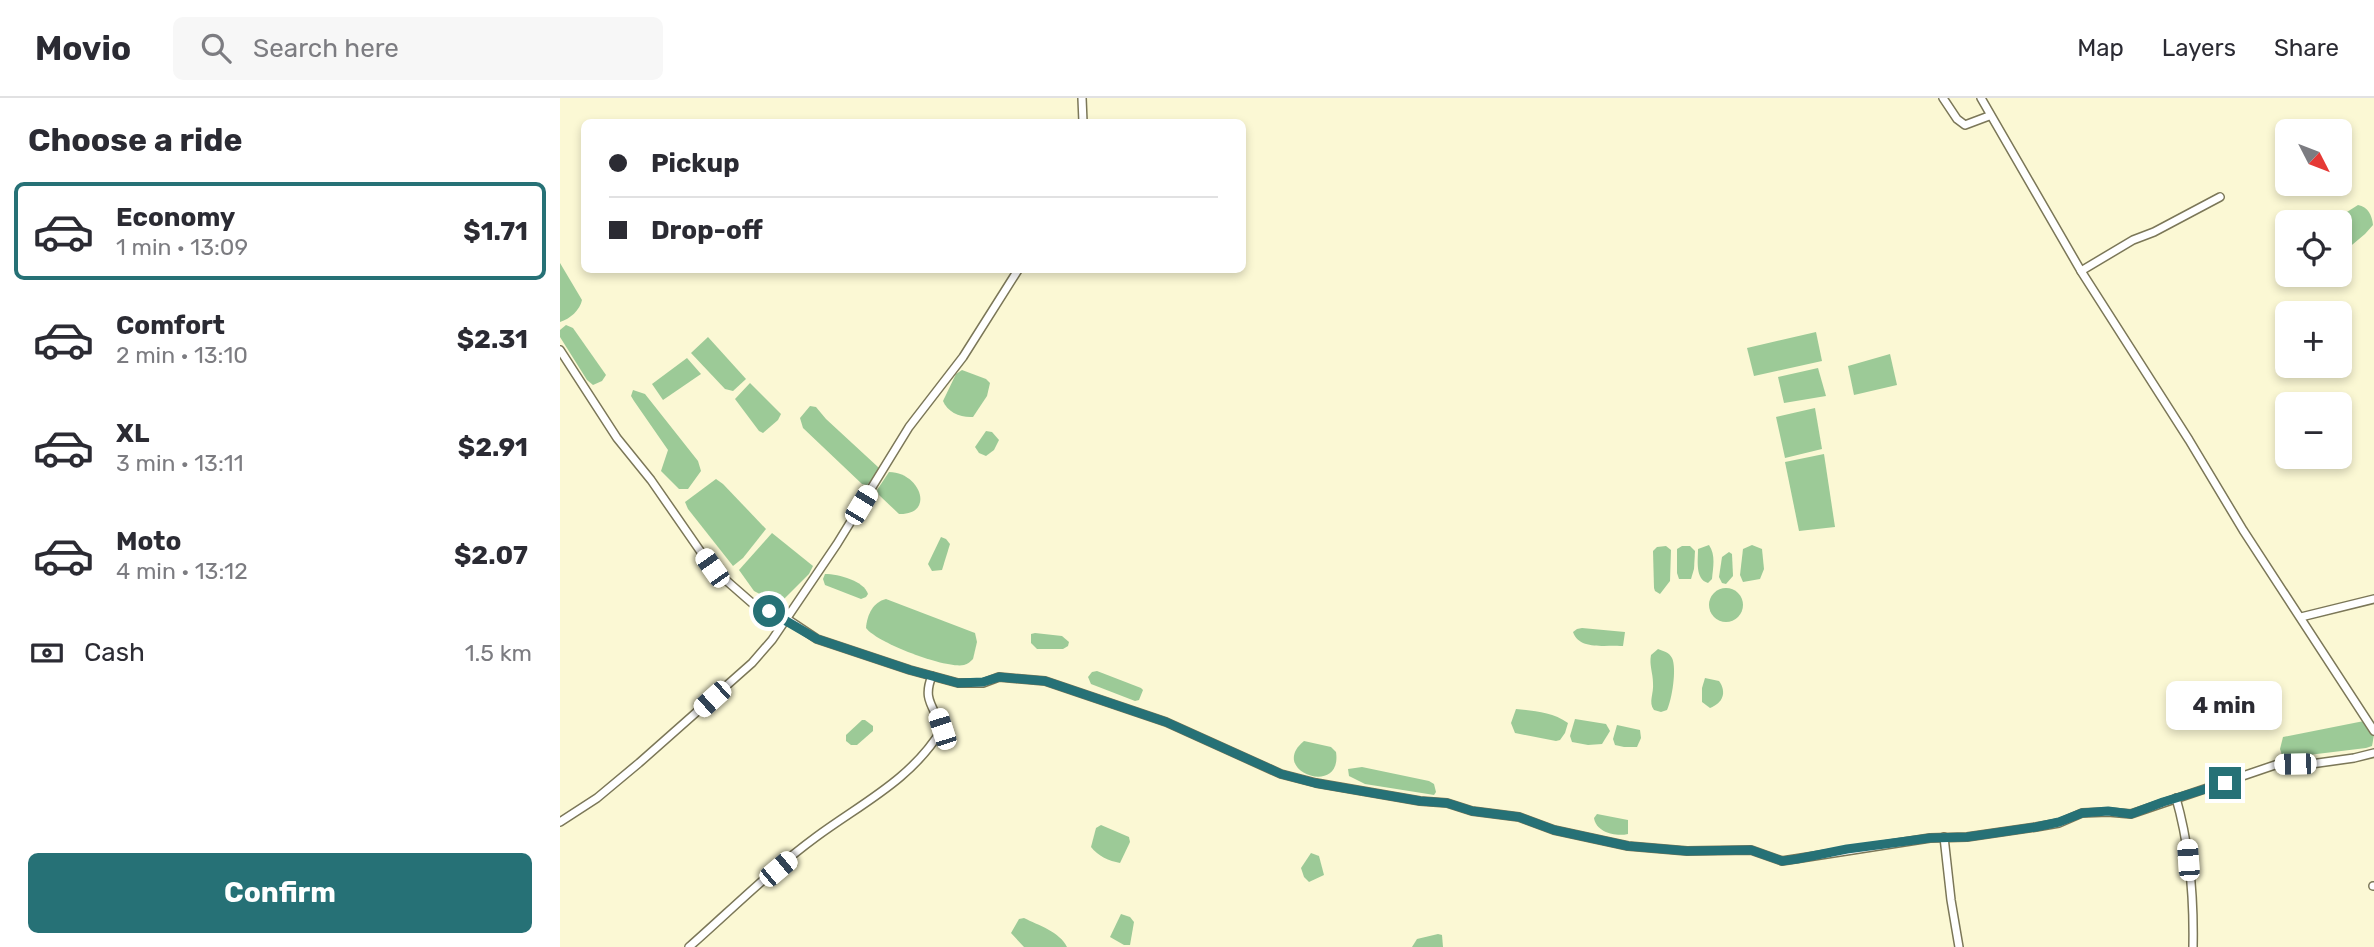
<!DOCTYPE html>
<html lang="en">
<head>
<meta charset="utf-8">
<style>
	:root { --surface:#fff; --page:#f7f7f7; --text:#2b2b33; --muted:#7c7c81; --line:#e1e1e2; --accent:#267176 }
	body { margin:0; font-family:Rubik,sans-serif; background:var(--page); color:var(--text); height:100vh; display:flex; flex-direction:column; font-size:26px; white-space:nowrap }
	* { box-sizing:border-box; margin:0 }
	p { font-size:23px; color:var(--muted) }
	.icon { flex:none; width:38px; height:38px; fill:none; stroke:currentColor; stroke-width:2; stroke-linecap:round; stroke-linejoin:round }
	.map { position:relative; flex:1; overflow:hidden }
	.details { display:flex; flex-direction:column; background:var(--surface); width:560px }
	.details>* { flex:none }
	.hud { position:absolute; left:21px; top:21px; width:665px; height:154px; border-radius:10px; box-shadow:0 4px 10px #0003; display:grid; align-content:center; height:154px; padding:0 28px; background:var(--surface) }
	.needle { width:46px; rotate:132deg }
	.buttons { position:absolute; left:1715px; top:21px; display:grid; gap:14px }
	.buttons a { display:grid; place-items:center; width:77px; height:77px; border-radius:10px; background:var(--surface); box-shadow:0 4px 10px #0003; font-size:35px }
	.end { position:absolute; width:32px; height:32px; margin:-16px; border:9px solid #267176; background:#fff; box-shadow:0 0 0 4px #fff }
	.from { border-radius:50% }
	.bubble { position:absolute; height:49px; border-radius:10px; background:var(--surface); box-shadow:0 4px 10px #0003; font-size:23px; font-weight:700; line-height:49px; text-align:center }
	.car { position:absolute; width:21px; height:42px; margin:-21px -10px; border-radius:9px; box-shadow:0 0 5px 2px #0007; background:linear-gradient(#fff 24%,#345 0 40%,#fff 0 76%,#345 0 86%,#fff 0) }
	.hud b { display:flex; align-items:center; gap:24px; height:66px; font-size:26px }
	.hud b+b { border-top:2px solid var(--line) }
	.hud i { width:18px; height:18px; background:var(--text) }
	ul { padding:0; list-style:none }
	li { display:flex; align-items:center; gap:21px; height:98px; margin:0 14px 10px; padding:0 14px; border:4px solid transparent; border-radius:10px }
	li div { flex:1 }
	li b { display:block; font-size:26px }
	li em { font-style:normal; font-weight:700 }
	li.active { border-color:var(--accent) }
	li>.icon { width:63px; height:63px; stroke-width:1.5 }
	h2 { padding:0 28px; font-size:32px; line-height:84px }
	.pay { display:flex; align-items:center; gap:18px; height:77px; padding:0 28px; font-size:26px }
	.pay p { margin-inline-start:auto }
	.cta { display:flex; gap:14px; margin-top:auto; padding:14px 28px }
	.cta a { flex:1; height:80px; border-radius:10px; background:var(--accent); color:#fff; font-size:28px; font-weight:700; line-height:80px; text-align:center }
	header { display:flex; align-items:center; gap:42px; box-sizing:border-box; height:98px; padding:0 35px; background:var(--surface); border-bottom:2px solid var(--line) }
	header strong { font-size:33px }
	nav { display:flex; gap:38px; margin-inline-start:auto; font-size:24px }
	.search { width:490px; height:63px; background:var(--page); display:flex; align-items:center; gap:18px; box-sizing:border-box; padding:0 24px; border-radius:10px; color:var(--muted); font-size:26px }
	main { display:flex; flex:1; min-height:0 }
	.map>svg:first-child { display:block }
	.water { fill:#9cca97 }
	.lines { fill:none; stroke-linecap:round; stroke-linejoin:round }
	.minor-casing { stroke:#7b7758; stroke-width:10 }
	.minor { stroke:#fff; stroke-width:7 }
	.route { stroke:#267176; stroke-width:9 }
</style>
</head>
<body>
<header>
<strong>Movio</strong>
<div class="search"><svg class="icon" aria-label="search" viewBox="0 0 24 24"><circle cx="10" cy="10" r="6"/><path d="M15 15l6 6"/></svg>Search here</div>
<nav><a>Map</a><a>Layers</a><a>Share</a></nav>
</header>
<main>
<section class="details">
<h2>Choose a ride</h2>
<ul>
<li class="active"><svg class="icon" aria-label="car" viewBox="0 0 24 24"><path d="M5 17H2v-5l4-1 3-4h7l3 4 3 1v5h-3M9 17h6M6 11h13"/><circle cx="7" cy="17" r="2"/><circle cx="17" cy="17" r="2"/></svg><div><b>Economy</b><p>1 min · 13:09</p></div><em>$1.71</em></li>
<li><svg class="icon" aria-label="car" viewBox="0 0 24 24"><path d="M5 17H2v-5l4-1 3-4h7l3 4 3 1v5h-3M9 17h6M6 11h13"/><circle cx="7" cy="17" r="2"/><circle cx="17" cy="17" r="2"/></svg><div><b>Comfort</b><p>2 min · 13:10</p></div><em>$2.31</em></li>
<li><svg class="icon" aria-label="car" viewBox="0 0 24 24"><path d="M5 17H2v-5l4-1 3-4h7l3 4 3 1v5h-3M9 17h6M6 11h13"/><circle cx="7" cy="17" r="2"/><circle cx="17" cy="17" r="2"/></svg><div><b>XL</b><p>3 min · 13:11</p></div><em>$2.91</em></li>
<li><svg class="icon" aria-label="car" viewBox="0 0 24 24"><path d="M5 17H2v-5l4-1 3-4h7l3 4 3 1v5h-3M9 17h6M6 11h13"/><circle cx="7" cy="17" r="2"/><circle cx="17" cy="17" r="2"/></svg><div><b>Moto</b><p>4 min · 13:12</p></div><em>$2.07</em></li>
</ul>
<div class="pay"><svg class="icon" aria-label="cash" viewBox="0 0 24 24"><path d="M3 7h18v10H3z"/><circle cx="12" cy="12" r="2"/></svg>Cash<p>1.5 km</p></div>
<div class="cta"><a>Confirm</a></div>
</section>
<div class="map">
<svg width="1814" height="849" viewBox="0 0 1814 849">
	<rect width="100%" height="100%" fill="#fbf8d4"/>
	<g class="water">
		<path d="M 1798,107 C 1808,109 1812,117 1813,127 L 1805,136 L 1780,157 L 1780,124 L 1771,124 Z"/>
		<path d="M 0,165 L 22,202 C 20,212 10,221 0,224 Z"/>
		<path d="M 6,227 L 13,230 L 46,277 L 42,283 L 33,287 L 27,282 L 0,239 L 0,232 Z"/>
		<path d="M 1256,234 L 1262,263 L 1194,278 L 1187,250 Z"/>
		<path d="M 148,239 L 186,281 L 173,293 L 165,291 L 131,255 Z"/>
		<path d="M 1330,256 L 1337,287 L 1294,297 L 1288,268 Z"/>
		<path d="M 127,260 L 141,276 L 103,302 L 92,286 Z"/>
		<path d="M 1258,270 L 1266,298 L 1224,305 L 1218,279 Z"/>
		<path d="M 402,272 L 426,281 L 430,285 L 427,298 L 413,319 C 401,320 387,314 383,303 L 396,276 Z"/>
		<path d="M 190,285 L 221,316 L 218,322 L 203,335 L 199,333 L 175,301 Z"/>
		<path d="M 73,292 L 85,296 L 138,363 L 141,373 L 128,391 L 119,391 L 101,373 L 108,352 L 74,303 L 71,298 Z"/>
		<path d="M 250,308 L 256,309 L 266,321 L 318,369 L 320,372 L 307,387 L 302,386 L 243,330 L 240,320 Z"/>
		<path d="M 1255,310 L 1262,351 L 1225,360 L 1216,319 Z"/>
		<path d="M 426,333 L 432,334 L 439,342 L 434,352 L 426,358 L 419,355 L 415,349 Z"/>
		<path d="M 1264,356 L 1275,429 L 1239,433 L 1225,364 Z"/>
		<path d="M 329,374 C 360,374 376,417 339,416 L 319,397 L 317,392 Z"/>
		<path d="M 156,381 L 163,386 L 206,431 L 183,460 L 173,468 L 128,411 L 125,404 Z"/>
		<path d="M 212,435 L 253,468 L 249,476 L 219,506 L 194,493 L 179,472 Z"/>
		<path d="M 381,439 L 386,441 L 390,446 L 382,472 L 372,473 L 368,466 Z"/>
		<path d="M 1149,447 C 1156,457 1153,470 1152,481 L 1148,485 C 1135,481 1138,463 1138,451 Z"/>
		<path d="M 1192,447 L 1202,451 L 1204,471 L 1200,481 L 1183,484 L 1180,477 L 1183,451 Z"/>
		<path d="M 1106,448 L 1111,452 L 1110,483 L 1100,496 L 1095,493 L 1094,490 L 1093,453 L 1097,449 Z"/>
		<path d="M 1122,448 L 1130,448 L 1135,453 L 1134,471 L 1131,481 L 1119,481 L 1117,475 L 1117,451 Z"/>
		<path d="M 1169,454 L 1172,456 L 1173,478 L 1166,486 L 1162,485 L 1159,479 L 1162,459 Z"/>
		<path d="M 265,476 C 279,476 304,483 308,496 L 306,499 L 301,501 L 265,487 L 263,481 Z"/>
		<circle cx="1166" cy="507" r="17"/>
		<path d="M 326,501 L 415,535 L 417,544 L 413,561 C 410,564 408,566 404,567 C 386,571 317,545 306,530 C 307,517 313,504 326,501 Z"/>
		<path d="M 1022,530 L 1065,534 L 1063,548 L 1060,548 C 1044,547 1019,552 1013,534 L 1017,531 Z"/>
		<path d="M 475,535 L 502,538 L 509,544 L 508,548 L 503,551 L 477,551 L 471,545 L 471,536 Z"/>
		<path d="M 1098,551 C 1103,553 1109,554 1112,560 C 1117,570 1112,602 1107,612 L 1101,614 L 1094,612 C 1088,604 1094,596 1093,585 C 1093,575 1089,567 1091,557 Z"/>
		<path d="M 537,573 L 581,590 L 583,592 L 579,602 L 575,603 L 531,586 L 528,579 L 532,574 Z"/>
		<path d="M 1145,580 L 1159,583 C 1167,594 1163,605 1150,610 L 1142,604 L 1142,590 Z"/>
		<path d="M 956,611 C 975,613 992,614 1008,625 L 1005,635 L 1000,642 L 996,643 L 955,635 L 951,625 Z"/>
		<path d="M 1015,621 L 1046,626 L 1050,633 L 1042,646 L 1028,647 L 1012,644 L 1010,638 Z"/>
		<path d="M 302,622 L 305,622 L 313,628 L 313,633 L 297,647 L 291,647 L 286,643 L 286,637 Z"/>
		<path d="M 1804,623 L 1814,637 L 1812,648 L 1806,650 L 1723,660 L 1720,651 L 1723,639 Z"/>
		<path d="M 1057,627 L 1080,632 L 1081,640 L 1077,649 L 1064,649 L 1055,647 L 1053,641 Z"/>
		<path d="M 744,643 L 771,649 L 776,654 C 783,700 707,673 744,643 Z"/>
		<path d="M 802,669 L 869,683 L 874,686 L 876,694 L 874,697 L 868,696 L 805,686 L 789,678 L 788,671 Z"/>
		<path d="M 1037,716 L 1068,722 L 1068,736 C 1055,739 1036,734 1034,720 Z"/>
		<path d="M 541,727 L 569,739 L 570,744 L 560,765 C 549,763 538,758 531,749 L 536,730 Z"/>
		<path d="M 751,755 L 759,758 L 764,777 L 749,784 L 744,779 L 741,770 Z"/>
		<path d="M 561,816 L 570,819 L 574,824 L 570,847 L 564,847 L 550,839 Z"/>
		<path d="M 464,820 C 478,827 500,834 507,849 L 464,849 L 451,835 L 459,821 Z"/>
		<path d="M 878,836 L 882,837 L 883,849 L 852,849 L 857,841 Z"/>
	</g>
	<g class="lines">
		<defs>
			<g id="minor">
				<path d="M 522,0 L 523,24"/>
				<path d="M 1383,0 L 1397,21 L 1405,27 L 1429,18"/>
				<path d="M 1421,0 L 1521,173 L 1629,342 L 1683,432 L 1814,633"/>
				<path d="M 1521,173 L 1573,142 L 1594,134 L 1660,99"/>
				<path d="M 0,252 L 57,340 L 91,382 L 152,470 L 192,505 L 227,521 L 257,541 L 350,572 L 398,585 L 423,585 L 439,579 L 485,583 L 606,624 L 721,676 L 756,685 L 860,703 L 887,705 L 912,713 L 959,719 L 994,732 L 1068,748 L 1127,753 L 1191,752 L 1222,763 L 1370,740 L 1407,739 L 1476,729 L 1499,725 L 1522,715 L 1548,714 L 1571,716 L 1718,666 L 1751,666 L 1794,660 L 1814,655"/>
				<path d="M 1741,519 L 1814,501"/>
				<path d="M 1616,700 C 1630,749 1634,798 1633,849"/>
				<path d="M 0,724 L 37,700 L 79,665 L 192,565 L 212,542 L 277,446 L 349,329 L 403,259 L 458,172"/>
				<path d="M 1384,739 L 1391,802 L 1399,849"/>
				<path d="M 1813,788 L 1814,788"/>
				<path d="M 129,849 C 171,812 211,772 256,739 C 302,705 351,682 382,631 C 374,608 362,602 372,578"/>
			</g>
		</defs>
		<use href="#minor" class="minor-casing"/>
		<use href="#minor" class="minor"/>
	</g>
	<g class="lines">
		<path class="route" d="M 209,513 L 257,541 L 350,572 L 398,585 L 423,584 L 439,579 L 485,583 L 606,624 L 721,676 L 755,685 L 860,703 L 887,705 L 912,713 L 959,719 L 994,732 L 1068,748 L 1127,753 L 1191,752 L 1222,763 L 1237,761 L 1287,751 L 1370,740 L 1407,739 L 1476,729 L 1499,724 L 1522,715 L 1548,713 L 1571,716 L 1603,704 L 1665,685"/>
	</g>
</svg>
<div class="buttons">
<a><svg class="needle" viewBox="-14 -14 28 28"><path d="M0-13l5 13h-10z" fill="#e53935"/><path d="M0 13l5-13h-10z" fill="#7c7c81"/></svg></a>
<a><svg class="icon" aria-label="locate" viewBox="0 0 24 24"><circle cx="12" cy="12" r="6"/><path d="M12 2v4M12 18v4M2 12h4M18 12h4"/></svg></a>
<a>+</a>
<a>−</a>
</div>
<i class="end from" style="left:209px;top:513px"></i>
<i class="end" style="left:1665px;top:685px"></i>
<div class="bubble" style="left:1606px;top:583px;width:116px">4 min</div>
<i class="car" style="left:301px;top:407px;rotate:31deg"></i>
<i class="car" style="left:152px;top:470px;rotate:325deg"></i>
<i class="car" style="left:152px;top:601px;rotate:228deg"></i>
<i class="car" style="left:382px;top:631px;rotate:342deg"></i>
<i class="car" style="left:1735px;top:666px;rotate:269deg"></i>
<i class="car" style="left:1628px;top:762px;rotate:356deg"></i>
<i class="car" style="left:218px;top:771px;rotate:50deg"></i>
<div class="hud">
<b><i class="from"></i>Pickup</b>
<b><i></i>Drop-off</b>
</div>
</div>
</main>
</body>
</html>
